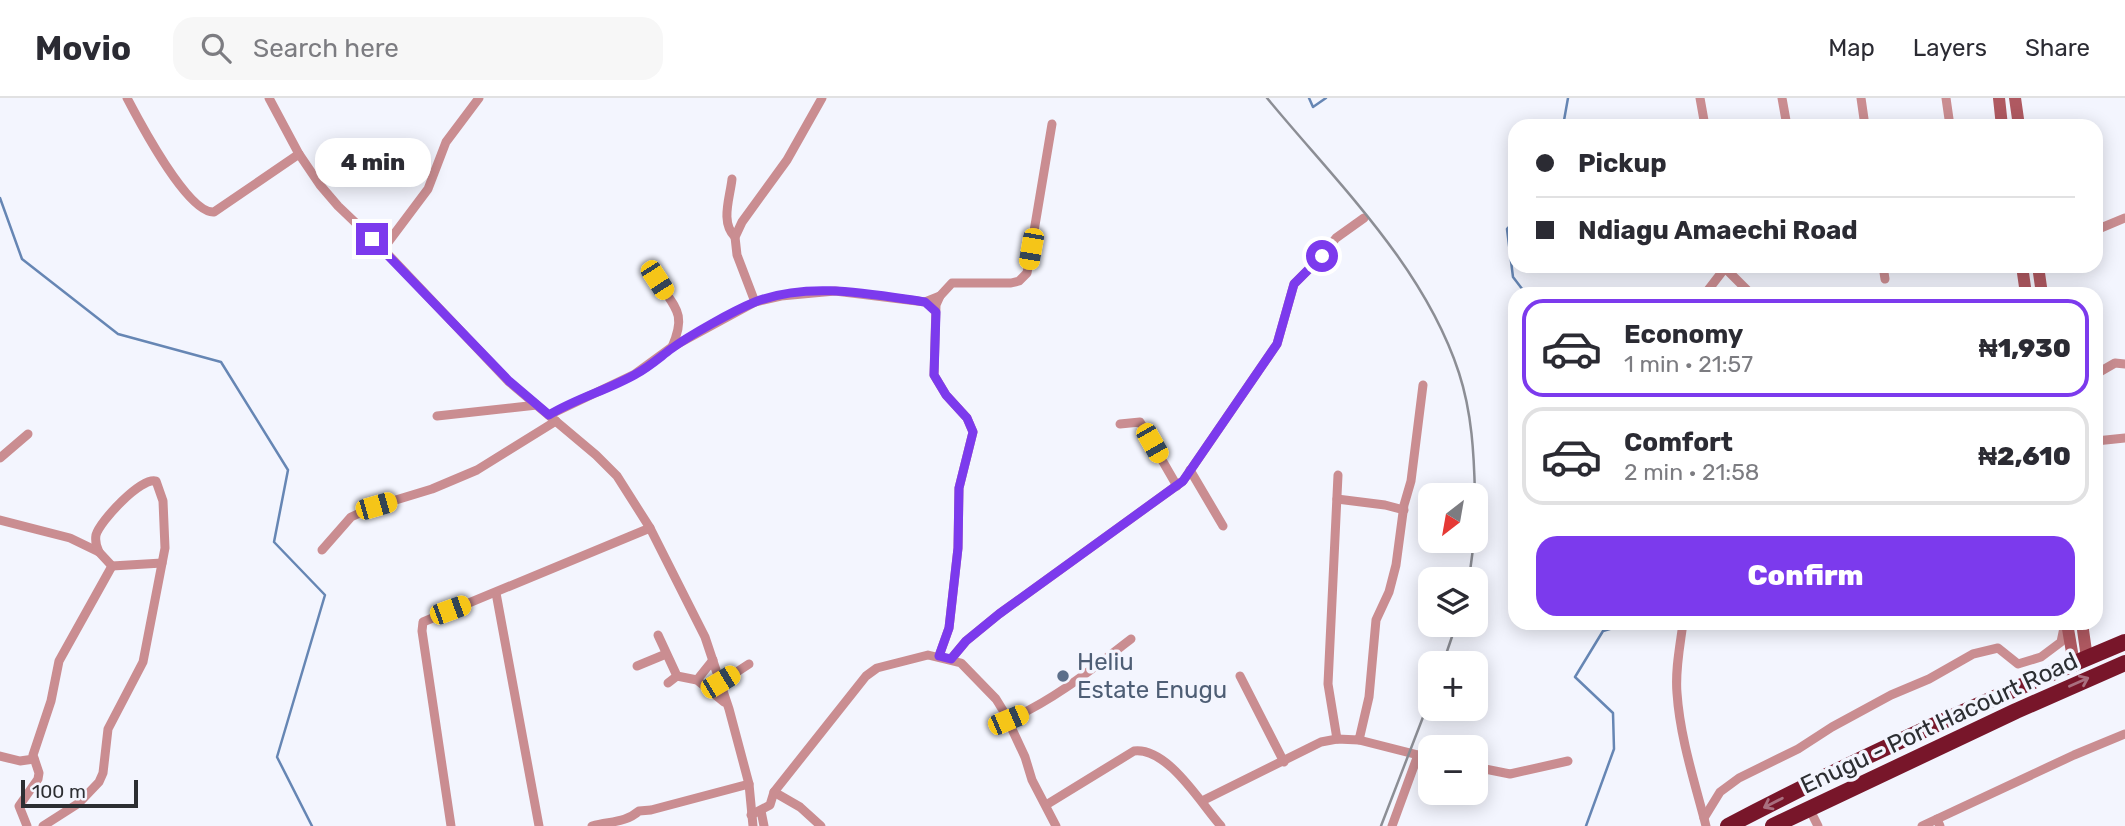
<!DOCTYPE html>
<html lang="en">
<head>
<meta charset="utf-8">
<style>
	:root { --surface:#fff; --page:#f7f7f7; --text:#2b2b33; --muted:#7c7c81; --line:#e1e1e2; --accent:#7c3aed }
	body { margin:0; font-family:Rubik,sans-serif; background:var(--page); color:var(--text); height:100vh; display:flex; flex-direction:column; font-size:26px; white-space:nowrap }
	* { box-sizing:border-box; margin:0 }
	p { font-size:23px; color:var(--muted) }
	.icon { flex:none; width:38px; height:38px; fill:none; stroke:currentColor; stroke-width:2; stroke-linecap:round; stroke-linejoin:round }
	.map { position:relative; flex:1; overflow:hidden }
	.details { position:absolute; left:1508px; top:189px; width:595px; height:343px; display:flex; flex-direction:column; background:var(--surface); border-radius:21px; box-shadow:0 4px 18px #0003 }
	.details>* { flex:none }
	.banner { position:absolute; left:1508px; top:21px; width:595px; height:154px; border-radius:21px; box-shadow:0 4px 18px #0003; display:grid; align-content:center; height:154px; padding:0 28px; background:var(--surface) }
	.needle { width:46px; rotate:211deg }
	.controls { position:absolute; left:1418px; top:385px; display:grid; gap:14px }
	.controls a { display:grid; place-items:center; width:70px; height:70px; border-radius:14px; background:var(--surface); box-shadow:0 4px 18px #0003; font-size:35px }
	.scale { position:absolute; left:21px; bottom:18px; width:117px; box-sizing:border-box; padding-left:7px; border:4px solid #2c2e32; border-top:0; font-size:19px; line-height:24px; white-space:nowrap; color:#2c2e32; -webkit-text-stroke:5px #f3f5fe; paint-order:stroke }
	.end { position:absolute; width:32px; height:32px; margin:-16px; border:9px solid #7c3aed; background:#fff; box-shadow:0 0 0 4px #fff }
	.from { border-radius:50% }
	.bubble { position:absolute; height:49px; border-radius:21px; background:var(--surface); box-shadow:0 4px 18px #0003; font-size:23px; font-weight:800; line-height:49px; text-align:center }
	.car { position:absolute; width:21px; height:42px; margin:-21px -10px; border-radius:9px; box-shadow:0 0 5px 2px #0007; background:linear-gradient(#f5c518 24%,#345 0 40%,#f5c518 0 76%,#345 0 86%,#f5c518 0) }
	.banner b { display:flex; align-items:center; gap:24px; height:66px; font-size:26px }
	.banner b+b { border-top:2px solid var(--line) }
	.banner i { width:18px; height:18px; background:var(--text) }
	ul { padding:12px 0 0; list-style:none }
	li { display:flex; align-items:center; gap:21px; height:98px; margin:0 14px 10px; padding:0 14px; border:4px solid var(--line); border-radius:21px }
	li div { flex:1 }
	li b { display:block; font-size:26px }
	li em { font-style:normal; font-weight:800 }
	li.selected { border-color:var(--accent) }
	li>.icon { width:63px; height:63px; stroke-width:1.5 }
	.button { display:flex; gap:14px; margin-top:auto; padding:14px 28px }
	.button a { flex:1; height:80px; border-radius:21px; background:var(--accent); color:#fff; font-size:28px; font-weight:800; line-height:80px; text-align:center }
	header { display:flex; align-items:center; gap:42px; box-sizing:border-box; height:98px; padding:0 35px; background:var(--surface); border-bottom:2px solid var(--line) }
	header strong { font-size:33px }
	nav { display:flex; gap:38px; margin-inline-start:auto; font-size:24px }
	.search { width:490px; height:63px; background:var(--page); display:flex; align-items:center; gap:18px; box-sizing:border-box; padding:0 24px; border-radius:21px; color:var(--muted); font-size:26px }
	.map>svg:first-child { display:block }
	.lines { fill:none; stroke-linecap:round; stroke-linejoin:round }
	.stream { stroke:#6686b4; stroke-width:2.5 }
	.street { stroke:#ca8d91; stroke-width:9 }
	.secondary { stroke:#af5961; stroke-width:12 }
	.highway { stroke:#78162a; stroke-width:16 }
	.rail { stroke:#8c8e95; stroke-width:2.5 }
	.oneway { stroke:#a96f7f }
	.route { stroke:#7c3aed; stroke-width:9 }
	.service-dot { fill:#5c6f8a; stroke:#f3f5fe; stroke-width:2.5 }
	.labels { text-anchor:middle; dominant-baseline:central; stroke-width:7; stroke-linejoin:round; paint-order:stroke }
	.service-label { font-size:24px; fill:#4e5e75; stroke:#f3f5fe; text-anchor:start }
	.street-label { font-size:24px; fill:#2c2e32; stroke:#f3f5fe }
</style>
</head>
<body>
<header>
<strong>Movio</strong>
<div class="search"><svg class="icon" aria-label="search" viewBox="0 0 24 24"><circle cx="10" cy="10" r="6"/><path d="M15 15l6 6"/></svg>Search here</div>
<nav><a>Map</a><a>Layers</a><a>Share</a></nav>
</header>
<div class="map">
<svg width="2125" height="728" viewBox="0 0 2125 728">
	<rect width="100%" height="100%" fill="#f3f5fe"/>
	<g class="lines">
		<g class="stream">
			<path d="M 1309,0 L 1313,9 L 1326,0"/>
			<path d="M 1563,28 L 1568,0"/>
			<path d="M 0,100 L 22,161 L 118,236 L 221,264 L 288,372 L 274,444 L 325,497 L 277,659 L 312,728"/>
			<path d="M 1516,122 L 1507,131 L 1513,179 L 1526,196"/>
			<path d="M 1586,728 L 1614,651 L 1613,615 L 1575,579 L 1603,533 L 1630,525"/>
		</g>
		<g class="street">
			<path d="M 127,0 C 139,23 188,116 214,114 L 299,56"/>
			<path d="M 269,0 L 299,56 L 320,87 L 338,108 L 383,151 L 508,283 L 596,357 L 617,378 L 650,430 L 705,539 L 729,611 L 749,686 L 753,728"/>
			<path d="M 1700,0 L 1705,28"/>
			<path d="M 1782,0 L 1787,28"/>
			<path d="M 1861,0 L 1865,28"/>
			<path d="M 1946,0 L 1950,28"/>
			<path d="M 732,81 C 730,100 720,124 735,139"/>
			<path d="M 2096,132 L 2125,120"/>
			<path d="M 383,151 L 428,91 L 446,44 L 479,0"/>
			<path d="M 1883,168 L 1885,181"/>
			<path d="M 657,182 C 675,210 687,215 672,249"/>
			<path d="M 1705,196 L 1725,170 L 1751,196"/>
			<path d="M 755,204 L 737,157 L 735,139 L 742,124 L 787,62 L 822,0"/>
			<path d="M 2096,276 L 2115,265 L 2125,266"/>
			<path d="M 549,317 L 635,276 L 672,249 L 755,204 L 781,198 L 835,193 L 925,204 L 940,198"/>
			<path d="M 437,318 L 537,307"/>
			<path d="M 1120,326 L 1140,324 L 1177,388"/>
			<path d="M 2096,343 L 2125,340"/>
			<path d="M 0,360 L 28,336"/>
			<path d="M 1190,372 L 1223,428"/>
			<path d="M 1337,401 L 1385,407 L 1404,412"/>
			<path d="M 0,422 L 70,440 L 99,454 L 112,468"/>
			<path d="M 322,452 L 351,419 L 376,408 L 432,391 L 477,372 L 556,323"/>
			<path d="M 112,468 L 162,465"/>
			<path d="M 496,495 L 539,728"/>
			<path d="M 1683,525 C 1680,548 1675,572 1677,595 C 1680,640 1695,685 1706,728"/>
			<path d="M 658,537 L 677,578 L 697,582 L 724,604"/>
			<path d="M 939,558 L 949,530 L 958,450 L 959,390 L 973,334 L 967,320 L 946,297 L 934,277 L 936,207 L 940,198 L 952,185 L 1011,185 L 1019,183 L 1027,175 L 1052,26"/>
			<path d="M 951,561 L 966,543 L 999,516 L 1183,383 L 1277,246 L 1294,186 L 1322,158 L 1336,140 L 1364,120"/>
			<path d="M 637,568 L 666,556"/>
			<path d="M 1240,578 L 1284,664"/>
			<path d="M 697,582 L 713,562"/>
			<path d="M 668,585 L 677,578"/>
			<path d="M 720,585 L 749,566"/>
			<path d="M 1008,622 C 1053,603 1092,571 1131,541"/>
			<path d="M 1337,641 L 1328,586 L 1338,377"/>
			<path d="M 1359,642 L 1430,660"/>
			<path d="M 0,658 L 20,663 L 34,661"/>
			<path d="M 1475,669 L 1510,676 L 1568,663"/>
			<path d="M 774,694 L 800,709 L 821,728"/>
			<path d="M 1202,703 L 1321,644 L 1337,641 L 1359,642 L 1369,599 L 1376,522 L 1389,494 L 1396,467 L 1404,407 L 1411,383 L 1423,287"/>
			<path d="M 1046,707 L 1134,653 C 1168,649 1201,706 1221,728"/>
			<path d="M 1809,710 L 1818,728"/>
			<path d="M 761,713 L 764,728"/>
			<path d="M 751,717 L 770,707 L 774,694 L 866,578 L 877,570 L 928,557 L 961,565 L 996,601 L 1004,614 L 1025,659 L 1032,682 L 1056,728"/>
			<path d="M 1704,720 L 1720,694 L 1739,680 L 1798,651 L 1832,629 L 1891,597 L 1929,581 L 1973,556 L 1998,550 L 2018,566 L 2041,559 L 2061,544 L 2065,525"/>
			<path d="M 1937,721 L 2074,657 L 2125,636"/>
			<path d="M 27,728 L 19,708 L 38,681 L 39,675 L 33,657 L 51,603 L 59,563 L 112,468"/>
			<path d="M 43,728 L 79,705 L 99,684 L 103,675 L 108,631 L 143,564 L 165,450 L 163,403 L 156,383 C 141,379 100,423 96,437 C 95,443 96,448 99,454"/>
			<path d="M 451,728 L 422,533 L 423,524 L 650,430"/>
			<path d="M 592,728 C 611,723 625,725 639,713 L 651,712 L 749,686"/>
			<path d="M 1392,728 L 1418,657"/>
			<path d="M 1922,728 L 1937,721 L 1940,728"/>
		</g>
		<g class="secondary">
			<path d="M 1999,0 L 2002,28"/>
			<path d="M 2015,0 L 2019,28"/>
			<path d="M 2022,168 L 2026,196"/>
			<path d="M 2038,168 L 2042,196"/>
			<path d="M 2067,525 L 2074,566"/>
			<path d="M 2082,525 L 2087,560"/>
		</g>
		<g class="highway">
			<path d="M 1728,728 C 1857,660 1991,600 2125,544"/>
			<path d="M 1773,728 L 2016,613 L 2125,565"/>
		</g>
		<g class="rail">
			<path d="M 1267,0 C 1337,85 1424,168 1459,275 C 1472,315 1474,356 1475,397"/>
			<path d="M 1475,399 L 1475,430"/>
			<path d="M 1469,481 L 1474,443"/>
			<path d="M 1443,565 L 1456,527"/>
			<path d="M 1381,728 L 1430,601"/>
		</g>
	</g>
	<defs><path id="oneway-shaft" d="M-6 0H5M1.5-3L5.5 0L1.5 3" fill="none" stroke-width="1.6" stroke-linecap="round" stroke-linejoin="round" transform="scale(1.75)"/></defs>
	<g class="oneway">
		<use href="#oneway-shaft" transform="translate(2079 584) rotate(-24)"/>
		<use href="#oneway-shaft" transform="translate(1773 705) rotate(153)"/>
	</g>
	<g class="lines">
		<path class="route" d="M 372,141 L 509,283 L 549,317 C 577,300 608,292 636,276 C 649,269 659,260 671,251 C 690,237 733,213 755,204 C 808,183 870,196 925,204 L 936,214 L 934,277 L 946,297 L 967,320 L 973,334 L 959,390 L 958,450 L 949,530 L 939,558 L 951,561 L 966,543 L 999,516 L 1183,383 L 1277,246 L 1294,186 L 1322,158"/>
	</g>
	<circle class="service-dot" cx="1063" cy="578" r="7"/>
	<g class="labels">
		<g class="service-label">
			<text x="1077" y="564">Heliu<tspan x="1077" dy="28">Estate Enugu</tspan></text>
		</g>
		<g class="street-label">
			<text transform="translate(1939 625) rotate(-25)">Enugu - Port Hacourt Road</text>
		</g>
	</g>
</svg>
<div class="controls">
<a><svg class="needle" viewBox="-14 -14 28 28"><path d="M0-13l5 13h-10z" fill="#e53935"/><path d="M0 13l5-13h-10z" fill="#7c7c81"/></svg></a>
<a><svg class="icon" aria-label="layers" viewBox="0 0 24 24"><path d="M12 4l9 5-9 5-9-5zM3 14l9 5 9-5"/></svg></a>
<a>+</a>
<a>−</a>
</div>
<div class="scale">100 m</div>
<i class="end from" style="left:1322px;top:158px"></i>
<i class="end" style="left:372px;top:141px"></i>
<div class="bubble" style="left:315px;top:40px;width:116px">4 min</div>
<i class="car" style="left:1031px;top:151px;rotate:190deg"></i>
<i class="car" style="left:657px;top:182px;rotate:147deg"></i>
<i class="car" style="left:1152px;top:345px;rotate:150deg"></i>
<i class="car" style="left:376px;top:408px;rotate:74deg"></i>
<i class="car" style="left:450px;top:512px;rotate:70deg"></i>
<i class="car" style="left:720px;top:584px;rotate:59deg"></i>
<i class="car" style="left:1008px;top:622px;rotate:67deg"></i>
<div class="banner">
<b><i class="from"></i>Pickup</b>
<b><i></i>Ndiagu Amaechi Road</b>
</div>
<section class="details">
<ul>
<li class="selected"><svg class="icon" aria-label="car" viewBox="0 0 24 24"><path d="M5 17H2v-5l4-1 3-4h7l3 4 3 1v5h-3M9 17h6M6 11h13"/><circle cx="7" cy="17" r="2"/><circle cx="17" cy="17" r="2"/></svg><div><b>Economy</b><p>1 min · 21:57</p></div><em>₦1,930</em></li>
<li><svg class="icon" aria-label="car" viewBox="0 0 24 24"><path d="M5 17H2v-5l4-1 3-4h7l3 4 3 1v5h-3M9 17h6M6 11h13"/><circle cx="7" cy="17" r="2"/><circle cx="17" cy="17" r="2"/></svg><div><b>Comfort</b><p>2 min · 21:58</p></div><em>₦2,610</em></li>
</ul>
<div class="button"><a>Confirm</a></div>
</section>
</div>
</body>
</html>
